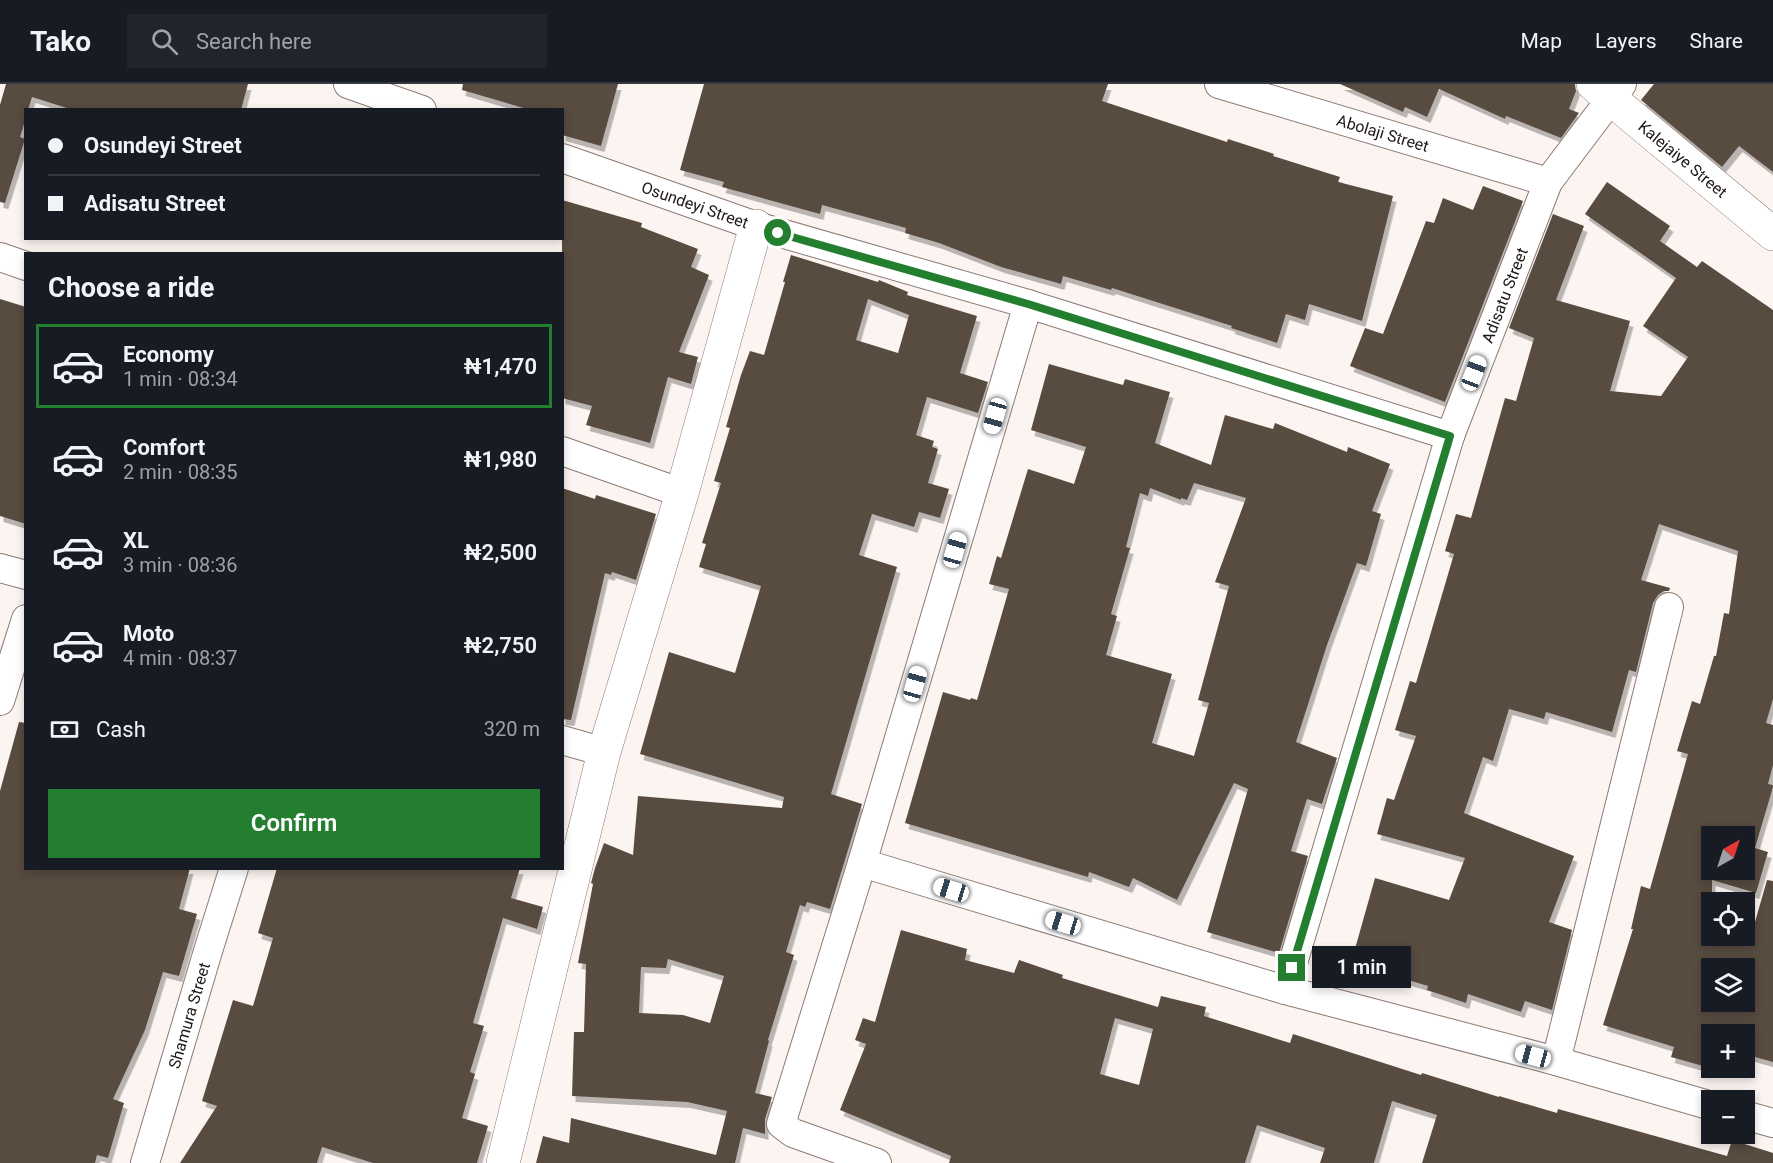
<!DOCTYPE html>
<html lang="en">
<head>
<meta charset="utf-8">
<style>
	:root { --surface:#171b24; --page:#20242c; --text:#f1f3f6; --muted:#9ea1a6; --line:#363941; --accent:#237f2f }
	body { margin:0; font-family:Roboto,sans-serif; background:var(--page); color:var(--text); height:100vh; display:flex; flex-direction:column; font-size:22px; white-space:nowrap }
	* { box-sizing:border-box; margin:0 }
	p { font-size:20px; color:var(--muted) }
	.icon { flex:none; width:33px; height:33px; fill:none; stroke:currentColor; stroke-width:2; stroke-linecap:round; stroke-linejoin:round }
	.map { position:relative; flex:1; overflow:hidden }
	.details { position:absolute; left:24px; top:168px; width:540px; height:618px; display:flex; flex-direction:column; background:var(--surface); border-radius:0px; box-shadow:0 3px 9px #0003 }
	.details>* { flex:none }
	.top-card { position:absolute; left:24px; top:24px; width:540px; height:132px; border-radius:0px; box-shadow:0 3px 9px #0003; display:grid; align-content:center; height:132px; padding:0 24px; background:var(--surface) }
	.needle { width:39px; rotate:39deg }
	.fabs { position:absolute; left:1701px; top:742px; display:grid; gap:12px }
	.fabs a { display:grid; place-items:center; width:54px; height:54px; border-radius:0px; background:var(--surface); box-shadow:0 3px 9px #0003; font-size:30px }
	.end { position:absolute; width:27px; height:27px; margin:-14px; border:8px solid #237f2f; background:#fff; box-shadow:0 0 0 3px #fff }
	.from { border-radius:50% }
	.bubble { position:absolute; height:42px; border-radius:0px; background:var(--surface); box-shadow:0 3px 9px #0003; font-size:20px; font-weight:600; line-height:42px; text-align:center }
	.car { position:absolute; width:18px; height:36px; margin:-18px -9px; border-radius:8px; box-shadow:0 0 4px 2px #0007; background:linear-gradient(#fff 24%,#345 0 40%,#fff 0 76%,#345 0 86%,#fff 0) }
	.top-card b { display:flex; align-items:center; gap:21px; height:57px; font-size:22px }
	.top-card b+b { border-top:2px solid var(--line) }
	.top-card i { width:15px; height:15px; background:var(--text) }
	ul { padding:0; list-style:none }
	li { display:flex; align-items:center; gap:18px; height:84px; margin:0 12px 9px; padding:0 12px; border:3px solid transparent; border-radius:0px }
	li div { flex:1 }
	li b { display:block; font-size:22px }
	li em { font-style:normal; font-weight:600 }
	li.current { border-color:var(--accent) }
	li>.icon { width:54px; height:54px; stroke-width:1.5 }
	h2 { padding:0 24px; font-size:27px; line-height:72px }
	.pay { display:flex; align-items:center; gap:15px; height:66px; padding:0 24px; font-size:22px }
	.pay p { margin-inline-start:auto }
	.button { display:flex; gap:12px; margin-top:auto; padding:12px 24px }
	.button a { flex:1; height:69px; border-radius:0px; background:var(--accent); color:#fff; font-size:24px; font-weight:600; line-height:69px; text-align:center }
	header { display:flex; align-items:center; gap:36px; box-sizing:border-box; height:84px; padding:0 30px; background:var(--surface); border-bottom:2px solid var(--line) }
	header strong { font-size:28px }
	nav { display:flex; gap:33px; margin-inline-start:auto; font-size:21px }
	.search { width:420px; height:54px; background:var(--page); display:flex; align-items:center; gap:15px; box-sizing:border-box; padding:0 21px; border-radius:0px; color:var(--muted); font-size:22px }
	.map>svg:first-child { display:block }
	.building { fill:#594b41; fill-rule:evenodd; filter:url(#shadow) }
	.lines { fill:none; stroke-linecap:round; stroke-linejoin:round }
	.minor-casing { stroke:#8c7a74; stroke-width:30 }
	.tertiary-casing { stroke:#8c7a74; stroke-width:34 }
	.minor { stroke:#fff; stroke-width:28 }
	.tertiary { stroke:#fff; stroke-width:33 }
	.route { stroke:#237f2f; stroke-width:8 }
	.labels { text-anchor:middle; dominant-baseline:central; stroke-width:6; stroke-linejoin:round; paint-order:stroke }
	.street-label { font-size:16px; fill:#1e1715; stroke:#fff }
</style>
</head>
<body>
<header>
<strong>Tako</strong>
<div class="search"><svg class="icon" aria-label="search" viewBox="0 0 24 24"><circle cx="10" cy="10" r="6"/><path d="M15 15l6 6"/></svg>Search here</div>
<nav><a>Map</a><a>Layers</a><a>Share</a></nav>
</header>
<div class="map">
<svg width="1773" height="1079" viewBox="0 0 1773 1079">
	<defs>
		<filter id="shadow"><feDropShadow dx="3.5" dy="6" stdDeviation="0" flood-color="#0004"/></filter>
	</defs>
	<rect width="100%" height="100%" fill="#fcf4f1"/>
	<g class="building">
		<path d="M 6,0 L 248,0 L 241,26 L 73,26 L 32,13 L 28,26 L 26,26 L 26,34 L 20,53 L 25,55 L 5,119 L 0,118 L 0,21 Z"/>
		<path d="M 463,0 L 618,0 L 601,62 L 562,51 L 562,26 L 530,26 L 462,6 Z"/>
		<path d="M 704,0 L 1108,0 L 1102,17 L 1227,58 L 1228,55 L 1274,70 L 1273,72 L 1340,93 L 1338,98 L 1393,112 L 1362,237 L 1309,220 L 1305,236 L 1286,230 L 1277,259 L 1231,244 L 1232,242 L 1112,204 L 1111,206 L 1063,192 L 1061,200 L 1001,183 L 939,159 L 905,149 L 906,144 L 822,121 L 820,130 L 722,103 L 724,98 L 680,86 Z"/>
		<path d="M 1340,0 L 1575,0 L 1576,7 L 1569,25 L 1579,29 L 1561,54 L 1506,32 L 1505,35 L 1439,5 L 1427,33 L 1405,23 L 1403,28 Z"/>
		<path d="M 1654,0 L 1773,0 L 1773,88 L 1739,62 L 1722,83 L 1641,16 Z"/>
		<path d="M 1607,98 L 1670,142 L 1660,157 L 1697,183 L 1702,177 L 1773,226 L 1773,615 L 1766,639 L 1773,641 L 1773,681 L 1768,700 L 1773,701 L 1773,703 L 1755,764 L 1768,768 L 1756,809 L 1712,796 L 1712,852 L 1751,852 L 1767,796 L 1773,797 L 1773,978 L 1744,970 L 1744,951 L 1712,951 L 1712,984 L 1725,984 L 1724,988 L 1671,973 L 1674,963 L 1603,941 L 1633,845 L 1631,845 L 1641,802 L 1650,805 L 1688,670 L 1677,667 L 1692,617 L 1700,620 L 1714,572 L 1716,572 L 1724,529 L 1729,530 L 1738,467 L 1659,440 L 1641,496 L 1670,504 L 1669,507 L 1664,507 L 1658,511 L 1653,519 L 1636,588 L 1629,586 L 1612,648 L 1546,628 L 1544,635 L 1509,625 L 1493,677 L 1483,673 L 1464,729 L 1574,772 L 1549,838 L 1572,846 L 1552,926 L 1525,917 L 1521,928 L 1468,910 L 1466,919 L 1427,906 L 1428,902 L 1351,879 L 1375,794 L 1449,816 L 1465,774 L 1377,750 L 1387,714 L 1394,716 L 1416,652 L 1395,646 L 1410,597 L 1416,599 L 1454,470 L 1445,467 L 1456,430 L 1471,434 L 1505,314 L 1516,317 L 1534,254 L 1509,244 L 1553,130 L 1584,142 L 1556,216 L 1630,237 L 1610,307 L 1661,312 L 1688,273 L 1643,242 L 1676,194 L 1585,130 ZM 1712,753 L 1744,753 L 1744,786 L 1712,786 ZM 1712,885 L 1744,885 L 1744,918 L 1712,918 Z"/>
		<path d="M 1483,102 L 1523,117 L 1445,318 L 1350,282 L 1365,244 L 1383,250 L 1426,137 L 1434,139 L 1443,114 L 1473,126 Z"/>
		<path d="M 562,116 L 642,139 L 641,143 L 698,165 L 691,183 L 709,191 L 679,268 L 698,273 L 691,300 L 668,293 L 650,359 L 586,341 L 592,322 L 562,314 Z"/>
		<path d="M 791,171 L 878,198 L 879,196 L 908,208 L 907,211 L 977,232 L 960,289 L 988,298 L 978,329 L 927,313 L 916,351 L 934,357 L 932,363 L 938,365 L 928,399 L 949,405 L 940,434 L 919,428 L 914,443 L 872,430 L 859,471 L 897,483 L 831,710 L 862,720 L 830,825 L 807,818 L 805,823 L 800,821 L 786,868 L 794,871 L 768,956 L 769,957 L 755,1009 L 772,1013 L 765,1035 L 765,1050 L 743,1044 L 735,1079 L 536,1079 L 543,1052 L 569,1059 L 571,1034 L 716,1071 L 727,1027 L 687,1018 L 572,1012 L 574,948 L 584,948 L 586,880 L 578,879 L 593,800 L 591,799 L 595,784 L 604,759 L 633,771 L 638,712 L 782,724 L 784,713 L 640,670 L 669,568 L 735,589 L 761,502 L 699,483 L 706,460 L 702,459 L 721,399 L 714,397 L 730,344 L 726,343 L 741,291 L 750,267 L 764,271 L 785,198 L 783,198 ZM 868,215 L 909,231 L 898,269 L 856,256 ZM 668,875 L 724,892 L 710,939 L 683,931 L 639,929 L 641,883 L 666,884 Z"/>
		<path d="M 0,215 L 26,223 L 26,440 L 0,432 Z"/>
		<path d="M 1049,280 L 1123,301 L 1125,295 L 1170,308 L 1155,359 L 1211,381 L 1225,331 L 1273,345 L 1275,339 L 1347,368 L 1348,363 L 1390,380 L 1372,427 L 1381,430 L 1366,482 L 1357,479 L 1327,561 L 1296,658 L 1337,674 L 1322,720 L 1307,715 L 1291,767 L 1308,772 L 1279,869 L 1207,848 L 1248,705 L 1234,699 L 1177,816 L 1133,794 L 1129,803 L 1089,788 L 1088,793 L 905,739 L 943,608 L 970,616 L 971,614 L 977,616 L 1009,505 L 989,500 L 997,472 L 1001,474 L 1028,385 L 1074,400 L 1086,363 L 1031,346 ZM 1194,399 L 1246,414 L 1215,498 L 1229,502 L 1198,616 L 1209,619 L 1194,672 L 1152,659 L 1172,590 L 1106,571 L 1117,532 L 1111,530 L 1130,464 L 1126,463 L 1140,409 L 1148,412 L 1150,404 L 1181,416 L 1181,414 L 1187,416 Z"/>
		<path d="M 562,404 L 595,415 L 596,411 L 656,430 L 636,496 L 612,488 L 611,491 L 605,489 L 571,636 L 562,635 Z"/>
		<path d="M 19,638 L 26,639 L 26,784 L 190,784 L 179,825 L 197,830 L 179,892 L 163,888 L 145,946 L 113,1015 L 124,1019 L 108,1074 L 97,1071 L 95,1079 L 0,1079 L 0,707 Z"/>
		<path d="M 277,784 L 520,784 L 511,814 L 543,823 L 537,845 L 503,834 L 473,939 L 484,942 L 470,988 L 475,990 L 462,1034 L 488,1042 L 477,1079 L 373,1079 L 322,1063 L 317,1079 L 180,1079 L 217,1022 L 202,1017 L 233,916 L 253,922 L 273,854 L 258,849 Z"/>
		<path d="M 901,846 L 967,865 L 965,876 L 1014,889 L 1019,876 L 1063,891 L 1062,894 L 1158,923 L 1161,912 L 1206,923 L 1204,932 L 1290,959 L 1293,950 L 1421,991 L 1422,989 L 1499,1013 L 1499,1012 L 1557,1029 L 1558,1025 L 1727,1072 L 1732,1056 L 1773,1069 L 1773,1079 L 1422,1079 L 1437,1031 L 1392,1017 L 1374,1079 L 1320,1079 L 1325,1064 L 1257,1041 L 1245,1079 L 949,1079 L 951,1072 L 840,1026 L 866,960 L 855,956 L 863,934 L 875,938 ZM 1115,934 L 1153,945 L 1139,1001 L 1100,990 Z"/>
	</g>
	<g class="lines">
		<defs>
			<g id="minor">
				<path d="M 348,0 L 422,26"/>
				<path id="s1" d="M 1219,0 L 1548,98"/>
				<path id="s2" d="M 562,74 L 756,142 L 1028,220 L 1450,352"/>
				<path d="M 0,173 L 26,182"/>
				<path d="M 562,367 L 682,409"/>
				<path d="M 0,484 L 26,491"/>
				<path d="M 0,617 L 26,535"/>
				<path d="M 562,656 L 604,668"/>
				<path d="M 862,779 L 1285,906 L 1556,977 L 1712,1022"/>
				<path id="s3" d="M 1285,906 L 1450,352 L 1548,98 L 1622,0"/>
				<path d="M 1556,977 L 1669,523"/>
				<path d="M 1744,1031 L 1773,1039"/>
				<path id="s4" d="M 145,1079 L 208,867 L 234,784"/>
				<path d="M 877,1079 L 793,1049 L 781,1040 L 862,779 L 1028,220"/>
			</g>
			<g id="tertiary">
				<path id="s5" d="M 1593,0 L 1773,150"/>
				<path d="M 503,1079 L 604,668 L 682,409 L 756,142"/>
			</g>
		</defs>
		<use href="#minor" class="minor-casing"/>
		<use href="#tertiary" class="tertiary-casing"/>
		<use href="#minor" class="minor"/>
		<use href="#tertiary" class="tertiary"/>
	</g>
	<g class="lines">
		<path class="route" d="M 778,149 L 1028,220 L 1450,352 L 1292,884"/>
	</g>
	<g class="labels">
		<g class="street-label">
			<text stroke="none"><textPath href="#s1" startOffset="171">Abolaji Street</textPath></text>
			<text stroke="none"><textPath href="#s5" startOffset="117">Kalejaiye Street</textPath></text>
			<text stroke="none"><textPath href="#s2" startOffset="141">Osundeyi Street</textPath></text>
			<text stroke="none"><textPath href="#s3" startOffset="729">Adisatu Street</textPath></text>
			<text stroke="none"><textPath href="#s4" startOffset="154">Shamura Street</textPath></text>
		</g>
	</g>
</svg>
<div class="fabs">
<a><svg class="needle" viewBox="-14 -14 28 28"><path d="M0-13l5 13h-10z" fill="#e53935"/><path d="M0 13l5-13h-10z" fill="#9ea1a6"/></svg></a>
<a><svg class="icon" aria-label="locate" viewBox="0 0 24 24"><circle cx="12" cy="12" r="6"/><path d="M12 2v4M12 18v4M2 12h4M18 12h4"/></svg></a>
<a><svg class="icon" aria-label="layers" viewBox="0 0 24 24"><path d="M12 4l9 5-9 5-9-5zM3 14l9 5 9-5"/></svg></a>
<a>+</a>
<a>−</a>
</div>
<i class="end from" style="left:778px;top:149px"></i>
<i class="end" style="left:1292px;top:884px"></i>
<div class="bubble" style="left:1312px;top:862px;width:99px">1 min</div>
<i class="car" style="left:1474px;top:289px;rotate:21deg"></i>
<i class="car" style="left:995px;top:332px;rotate:196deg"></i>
<i class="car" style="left:955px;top:466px;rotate:16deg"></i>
<i class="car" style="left:915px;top:600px;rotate:16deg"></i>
<i class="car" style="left:951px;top:806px;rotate:287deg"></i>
<i class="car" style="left:1063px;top:839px;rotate:287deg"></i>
<i class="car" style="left:1533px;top:972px;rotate:285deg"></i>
<div class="top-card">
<b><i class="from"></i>Osundeyi Street</b>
<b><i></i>Adisatu Street</b>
</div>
<section class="details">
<h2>Choose a ride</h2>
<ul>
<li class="current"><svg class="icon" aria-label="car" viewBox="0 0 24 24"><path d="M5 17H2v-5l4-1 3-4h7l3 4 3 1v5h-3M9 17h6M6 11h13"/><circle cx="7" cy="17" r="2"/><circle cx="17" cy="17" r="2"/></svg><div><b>Economy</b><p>1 min · 08:34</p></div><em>₦1,470</em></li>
<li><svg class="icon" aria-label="car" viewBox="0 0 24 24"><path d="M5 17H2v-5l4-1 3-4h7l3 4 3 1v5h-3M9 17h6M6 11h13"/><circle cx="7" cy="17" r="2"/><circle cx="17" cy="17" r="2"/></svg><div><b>Comfort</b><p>2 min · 08:35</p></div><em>₦1,980</em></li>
<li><svg class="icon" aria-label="car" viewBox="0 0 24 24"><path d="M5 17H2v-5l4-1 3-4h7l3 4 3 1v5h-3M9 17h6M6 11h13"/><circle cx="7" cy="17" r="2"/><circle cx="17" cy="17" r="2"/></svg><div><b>XL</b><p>3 min · 08:36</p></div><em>₦2,500</em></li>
<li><svg class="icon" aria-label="car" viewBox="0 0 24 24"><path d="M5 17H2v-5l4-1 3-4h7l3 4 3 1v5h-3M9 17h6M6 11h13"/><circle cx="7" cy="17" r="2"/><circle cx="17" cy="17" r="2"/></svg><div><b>Moto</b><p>4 min · 08:37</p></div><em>₦2,750</em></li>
</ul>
<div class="pay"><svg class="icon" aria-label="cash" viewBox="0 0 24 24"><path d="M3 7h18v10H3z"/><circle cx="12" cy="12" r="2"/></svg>Cash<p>320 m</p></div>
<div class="button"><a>Confirm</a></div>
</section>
</div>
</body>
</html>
